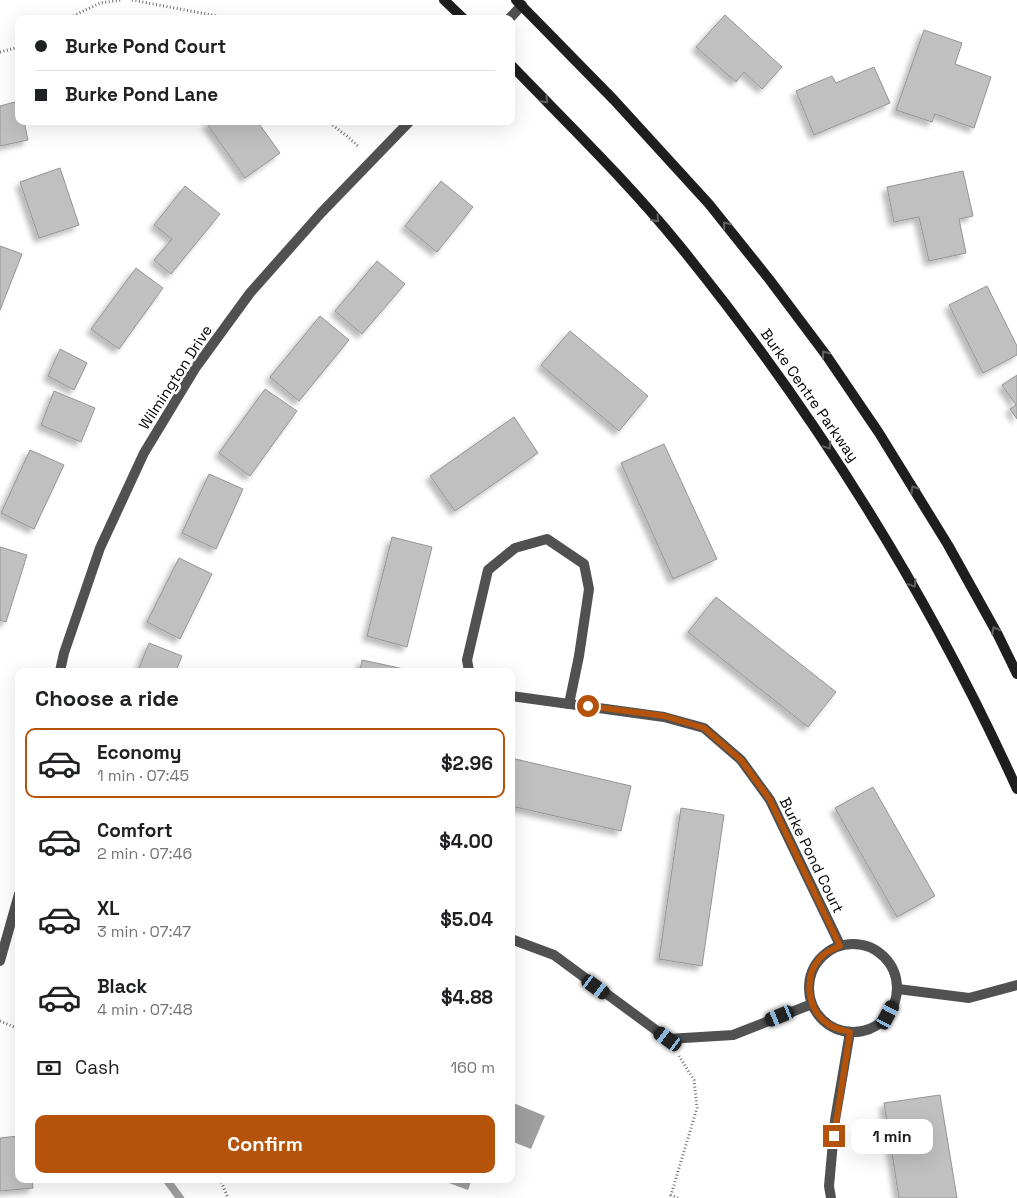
<!DOCTYPE html>
<html lang="en">
<head>
<meta charset="utf-8">
<style>
	:root { --surface:#fff; --page:#f6f6f6; --text:#202124; --muted:#757577; --line:#e0e0e0; --accent:#b45309 }
	body { margin:0; font-family:"Space Grotesk",sans-serif; background:var(--page); color:var(--text); height:100vh; display:flex; flex-direction:column; font-size:19px; white-space:nowrap }
	* { box-sizing:border-box; margin:0 }
	p { font-size:16px; color:var(--muted) }
	.icon { flex:none; width:28px; height:28px; fill:none; stroke:currentColor; stroke-width:2; stroke-linecap:round; stroke-linejoin:round }
	.map { position:relative; flex:1; overflow:hidden }
	.details { position:absolute; left:15px; top:668px; width:500px; height:515px; display:flex; flex-direction:column; background:var(--surface); border-radius:10px; box-shadow:0 5px 20px #0002 }
	.details>* { flex:none }
	.top-card { position:absolute; left:15px; top:15px; width:500px; height:110px; border-radius:10px; box-shadow:0 5px 20px #0002; display:grid; align-content:center; height:110px; padding:0 20px; background:var(--surface) }
	.end { position:absolute; width:22px; height:22px; margin:-11px; border:6px solid #b45309; background:#fff; box-shadow:0 0 0 2px #fff }
	.from { border-radius:50% }
	.bubble { position:absolute; height:35px; border-radius:10px; background:var(--surface); box-shadow:0 5px 20px #0002; font-size:16px; font-weight:800; line-height:35px; text-align:center }
	.car { position:absolute; width:15px; height:30px; margin:-15px -8px; border-radius:6px; box-shadow:0 0 4px 1px #0007; background:linear-gradient(#222 24%,#8ab4d8 0 40%,#222 0 76%,#8ab4d8 0 86%,#222 0) }
	.top-card b { display:flex; align-items:center; gap:18px; height:48px; font-size:19px }
	.top-card b+b { border-top:1px solid var(--line) }
	.top-card i { width:12px; height:12px; background:var(--text) }
	ul { padding:0; list-style:none }
	li { display:flex; align-items:center; gap:15px; height:70px; margin:0 10px 8px; padding:0 10px; border:2px solid transparent; border-radius:10px }
	li div { flex:1 }
	li b { display:block; font-size:19px }
	li em { font-style:normal; font-weight:800 }
	li.active { border-color:var(--accent) }
	li>.icon { width:45px; height:45px; stroke-width:1.5 }
	h2 { padding:0 20px; font-size:22px; line-height:60px }
	.pay { display:flex; align-items:center; gap:12px; height:55px; padding:0 20px; font-size:19px }
	.pay p { margin-inline-start:auto }
	.button { display:flex; gap:10px; margin-top:auto; padding:10px 20px }
	.button a { flex:1; height:58px; border-radius:10px; background:var(--accent); color:#fff; font-size:20px; font-weight:800; line-height:58px; text-align:center }
	.map>svg:first-child { display:block }
	.water { fill:#9f9f9f }
	.lines { fill:none; stroke-linecap:round; stroke-linejoin:round }
	.stream { stroke:#9f9f9f; stroke-width:8 }
	.building { fill:#c0c0c0; stroke:#959595; filter:url(#shadow) }
	.path { stroke:#737373; stroke-width:3; stroke-dasharray:1 2.5; stroke-linecap:butt }
	.minor { stroke:#515151; stroke-width:10 }
	.secondary { stroke:#1e1e1e; stroke-width:10 }
	.oneway { stroke:#626262 }
	.route { stroke:#b45309; stroke-width:6 }
	.labels { text-anchor:middle; dominant-baseline:central; stroke-width:5; stroke-linejoin:round; paint-order:stroke }
	.street-label { font-size:15px; fill:#000; stroke:#fff }
</style>
</head>
<body>
<div class="map">
<svg width="1017" height="1198" viewBox="0 0 1017 1198">
	<defs>
		<filter id="shadow"><feDropShadow dx="-4.5" dy="4.5" stdDeviation="2.5" flood-color="#0004"/></filter>
	</defs>
	<rect width="100%" height="100%" fill="#fff"/>
	<g class="water">
		<path d="M 511,1102 L 545,1116 L 531,1149 L 511,1141 Z"/>
		<path d="M 438,1179 L 472,1179 L 468,1190 Z"/>
	</g>
	<g class="lines">
		<path class="stream" d="M 166,1179 L 180,1198"/>
	</g>
	<g class="building">
		<path d="M 725,15 L 782,67 L 762,89 L 744,72 L 736,82 L 696,47 Z"/>
		<path d="M 924,30 L 962,43 L 955,64 L 991,77 L 974,128 L 935,114 L 932,122 L 896,110 Z"/>
		<path d="M 874,67 L 890,103 L 814,135 L 796,91 L 832,76 L 836,83 Z"/>
		<path d="M 19,101 L 19,121 L 24,121 L 28,140 L 0,146 L 0,106 Z"/>
		<path d="M 210,121 L 257,121 L 280,153 L 245,178 L 207,124 Z"/>
		<path d="M 60,168 L 79,225 L 39,238 L 20,182 Z"/>
		<path d="M 963,171 L 973,216 L 959,219 L 966,253 L 929,261 L 919,217 L 894,222 L 887,187 Z"/>
		<path d="M 441,181 L 473,207 L 437,252 L 405,226 Z"/>
		<path d="M 185,186 L 220,214 L 171,274 L 154,260 L 172,239 L 154,225 Z"/>
		<path d="M 0,246 L 22,254 L 0,310 Z"/>
		<path d="M 377,261 L 405,284 L 362,334 L 335,311 Z"/>
		<path d="M 136,268 L 163,288 L 119,349 L 91,329 Z"/>
		<path d="M 987,286 L 1017,346 L 1017,355 L 983,373 L 949,305 Z"/>
		<path d="M 320,316 L 349,340 L 299,401 L 270,377 Z"/>
		<path d="M 570,331 L 648,396 L 619,431 L 541,365 Z"/>
		<path d="M 60,349 L 87,363 L 74,390 L 48,376 Z"/>
		<path d="M 1017,375 L 1017,419 L 1010,409 L 1016,405 L 1002,385 Z"/>
		<path d="M 265,389 L 297,411 L 250,476 L 219,453 Z"/>
		<path d="M 54,391 L 95,408 L 81,442 L 41,425 Z"/>
		<path d="M 514,417 L 538,453 L 455,511 L 430,476 Z"/>
		<path d="M 664,444 L 717,559 L 673,579 L 621,463 Z"/>
		<path d="M 30,450 L 64,465 L 34,529 L 1,513 Z"/>
		<path d="M 209,474 L 243,489 L 216,549 L 182,533 Z"/>
		<path d="M 392,537 L 432,547 L 407,647 L 367,636 Z"/>
		<path d="M 0,547 L 27,555 L 6,622 L 0,620 Z"/>
		<path d="M 179,558 L 212,574 L 180,639 L 147,622 Z"/>
		<path d="M 716,597 L 836,692 L 808,727 L 688,632 Z"/>
		<path d="M 149,643 L 182,656 L 176,671 L 138,671 Z"/>
		<path d="M 362,660 L 404,669 L 404,671 L 360,671 Z"/>
		<path d="M 511,758 L 631,786 L 621,831 L 511,806 Z"/>
		<path d="M 873,787 L 935,896 L 897,917 L 835,808 Z"/>
		<path d="M 681,808 L 724,815 L 702,966 L 659,959 Z"/>
		<path d="M 940,1095 L 957,1198 L 899,1198 L 884,1103 Z"/>
		<path d="M 19,1136 L 19,1179 L 32,1179 L 33,1188 L 0,1191 L 0,1138 Z"/>
	</g>
	<g class="lines">
		<g class="path">
			<path d="M 132,0 L 233,19"/>
			<path d="M 67,19 L 100,3 L 121,0"/>
			<path d="M 0,52 L 19,47"/>
			<path d="M 327,121 L 347,136 L 359,147"/>
			<path d="M 0,1021 L 19,1029"/>
			<path d="M 220,1179 L 228,1198"/>
			<path d="M 678,1198 L 671,1195 L 697,1108 L 694,1080 L 679,1056"/>
		</g>
		<g class="minor">
			<path d="M 509,19 L 522,5"/>
			<path d="M 60,671 L 64,653 L 100,548 L 144,453 L 196,367 L 250,293 L 321,213 L 410,121"/>
			<path d="M 469,671 L 467,660 L 488,570 L 515,548 L 547,539 L 584,564 L 589,589 L 579,656 L 569,704"/>
			<path d="M 511,696 L 664,717 L 704,728 L 741,760 L 770,800 L 840,945"/>
			<path d="M 511,939 L 554,955 L 668,1039 L 733,1035 L 812,1004"/>
			<circle cx="853" cy="988" r="44"/>
			<path d="M 0,961 L 19,894"/>
			<path d="M 898,989 L 969,998 L 1017,985"/>
			<path d="M 831,1198 L 829,1186 L 835,1120 L 850,1032"/>
		</g>
		<g class="secondary">
			<path d="M 444,0 L 464,19"/>
			<path d="M 516,0 L 614,100 L 709,204 L 769,279 L 826,355 L 879,433 L 948,545 L 998,635 L 1017,674"/>
			<path d="M 511,65 C 568,124 627,181 679,245 C 814,411 928,593 1017,789"/>
		</g>
	</g>
	<defs><path id="oneway-chevron" d="M-2-3.5L2.5 0L-2 3.5" fill="none" stroke-width="1.6" stroke-linecap="round" stroke-linejoin="round" transform="scale(1.25)"/></defs>
	<g class="oneway">
		<use href="#oneway-chevron" transform="translate(545 100) rotate(46)"/>
		<use href="#oneway-chevron" transform="translate(656 219) rotate(48)"/>
		<use href="#oneway-chevron" transform="translate(726 225) rotate(-129)"/>
		<use href="#oneway-chevron" transform="translate(825 354) rotate(-126)"/>
		<use href="#oneway-chevron" transform="translate(828 446) rotate(56)"/>
		<use href="#oneway-chevron" transform="translate(914 489) rotate(-121)"/>
		<use href="#oneway-chevron" transform="translate(913 584) rotate(59)"/>
		<use href="#oneway-chevron" transform="translate(995 630) rotate(-118)"/>
	</g>
	<g class="lines">
		<path class="route" d="M 588,706 L 664,716 L 704,728 L 741,760 L 770,800 L 840,946 C 833,949 825,952 820,958 C 803,977 807,1010 828,1024 C 835,1029 842,1030 850,1032 L 834,1136"/>
	</g>
	<g class="labels">
		<g class="street-label">
			<text transform="translate(175 377) rotate(-57)">Wilmington Drive</text>
			<text transform="translate(810 395) rotate(55)">Burke Centre Parkway</text>
			<text transform="translate(812 855) rotate(64)">Burke Pond Court</text>
		</g>
	</g>
</svg>
<i class="end from" style="left:588px;top:706px"></i>
<i class="end" style="left:834px;top:1136px"></i>
<div class="bubble" style="left:851px;top:1119px;width:82px">1 min</div>
<i class="car" style="left:596px;top:987px;rotate:126deg"></i>
<i class="car" style="left:888px;top:1015px;rotate:28deg"></i>
<i class="car" style="left:780px;top:1016px;rotate:248deg"></i>
<i class="car" style="left:668px;top:1039px;rotate:306deg"></i>
<div class="top-card">
<b><i class="from"></i>Burke Pond Court</b>
<b><i></i>Burke Pond Lane</b>
</div>
<section class="details">
<h2>Choose a ride</h2>
<ul>
<li class="active"><svg class="icon" aria-label="car" viewBox="0 0 24 24"><path d="M5 17H2v-5l4-1 3-4h7l3 4 3 1v5h-3M9 17h6M6 11h13"/><circle cx="7" cy="17" r="2"/><circle cx="17" cy="17" r="2"/></svg><div><b>Economy</b><p>1 min · 07:45</p></div><em>$2.96</em></li>
<li><svg class="icon" aria-label="car" viewBox="0 0 24 24"><path d="M5 17H2v-5l4-1 3-4h7l3 4 3 1v5h-3M9 17h6M6 11h13"/><circle cx="7" cy="17" r="2"/><circle cx="17" cy="17" r="2"/></svg><div><b>Comfort</b><p>2 min · 07:46</p></div><em>$4.00</em></li>
<li><svg class="icon" aria-label="car" viewBox="0 0 24 24"><path d="M5 17H2v-5l4-1 3-4h7l3 4 3 1v5h-3M9 17h6M6 11h13"/><circle cx="7" cy="17" r="2"/><circle cx="17" cy="17" r="2"/></svg><div><b>XL</b><p>3 min · 07:47</p></div><em>$5.04</em></li>
<li><svg class="icon" aria-label="car" viewBox="0 0 24 24"><path d="M5 17H2v-5l4-1 3-4h7l3 4 3 1v5h-3M9 17h6M6 11h13"/><circle cx="7" cy="17" r="2"/><circle cx="17" cy="17" r="2"/></svg><div><b>Black</b><p>4 min · 07:48</p></div><em>$4.88</em></li>
</ul>
<div class="pay"><svg class="icon" aria-label="cash" viewBox="0 0 24 24"><path d="M3 7h18v10H3z"/><circle cx="12" cy="12" r="2"/></svg>Cash<p>160 m</p></div>
<div class="button"><a>Confirm</a></div>
</section>
</div>
</body>
</html>
